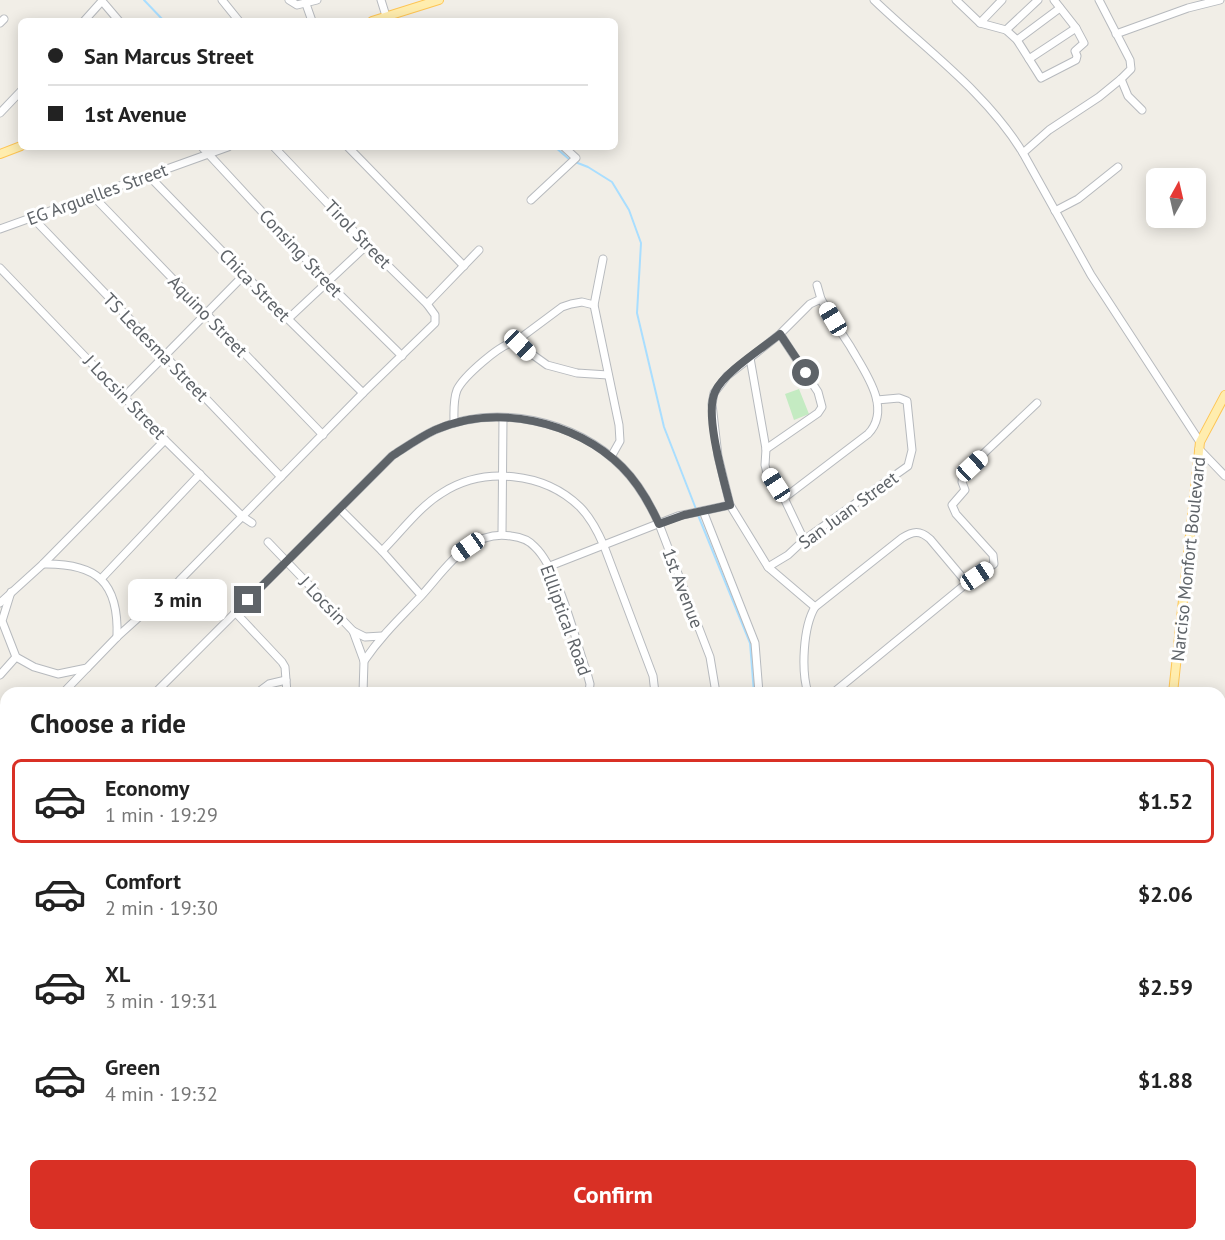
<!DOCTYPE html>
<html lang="en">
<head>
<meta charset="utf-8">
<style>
	:root { --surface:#fff; --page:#f2f2f2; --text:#222; --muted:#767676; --line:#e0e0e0; --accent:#d93025 }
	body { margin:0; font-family:"PT Sans",sans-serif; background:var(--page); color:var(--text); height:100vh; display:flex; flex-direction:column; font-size:22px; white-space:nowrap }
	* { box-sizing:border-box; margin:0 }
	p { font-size:20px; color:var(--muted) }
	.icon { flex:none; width:33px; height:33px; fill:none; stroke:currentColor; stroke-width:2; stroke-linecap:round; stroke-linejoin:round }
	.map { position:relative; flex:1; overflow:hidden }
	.sheet { position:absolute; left:0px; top:687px; width:1226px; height:554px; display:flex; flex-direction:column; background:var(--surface); border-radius:18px 18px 0 0; box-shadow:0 3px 15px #0003 }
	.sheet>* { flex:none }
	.hud { position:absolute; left:18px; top:18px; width:600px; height:132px; border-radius:9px; box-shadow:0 3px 15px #0003; display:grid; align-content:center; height:132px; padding:0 30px; background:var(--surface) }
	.needle { width:39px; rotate:8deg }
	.fabs { position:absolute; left:1146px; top:168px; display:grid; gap:12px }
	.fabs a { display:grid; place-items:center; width:60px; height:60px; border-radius:9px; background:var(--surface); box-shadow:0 3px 15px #0003; font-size:30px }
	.end { position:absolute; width:27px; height:27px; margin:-14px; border:8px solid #5e6368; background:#fff; box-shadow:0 0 0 3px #fff }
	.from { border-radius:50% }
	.bubble { position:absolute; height:42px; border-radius:9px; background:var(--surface); box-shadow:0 3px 15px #0003; font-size:20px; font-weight:700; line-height:42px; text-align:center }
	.car { position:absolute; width:18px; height:36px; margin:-18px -9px; border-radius:8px; box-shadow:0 0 4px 2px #0007; background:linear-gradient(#fff 24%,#345 0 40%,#fff 0 76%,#345 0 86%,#fff 0) }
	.hud b { display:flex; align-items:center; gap:21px; height:57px; font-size:22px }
	.hud b+b { border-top:2px solid var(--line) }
	.hud i { width:15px; height:15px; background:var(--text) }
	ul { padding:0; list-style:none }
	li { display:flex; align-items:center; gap:18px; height:84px; margin:0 12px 9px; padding:0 18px; border:3px solid transparent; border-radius:9px }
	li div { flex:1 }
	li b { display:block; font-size:22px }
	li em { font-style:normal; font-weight:700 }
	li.on { border-color:var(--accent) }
	li>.icon { width:54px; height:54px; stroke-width:1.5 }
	h2 { padding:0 30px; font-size:27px; line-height:72px }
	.cta { display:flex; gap:12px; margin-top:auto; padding:12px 30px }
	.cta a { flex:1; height:69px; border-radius:9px; background:var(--accent); color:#fff; font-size:24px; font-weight:700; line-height:69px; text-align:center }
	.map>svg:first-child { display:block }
	.green { fill:#c4ebc2 }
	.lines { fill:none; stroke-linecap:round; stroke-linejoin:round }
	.stream { stroke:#a9deff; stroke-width:2 }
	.minor-casing { stroke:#b7babe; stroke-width:9 }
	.major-casing { stroke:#fec553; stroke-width:10 }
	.minor { stroke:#fff; stroke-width:7 }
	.major { stroke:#ffedae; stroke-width:8 }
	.route { stroke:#5e6368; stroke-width:8 }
	.labels { text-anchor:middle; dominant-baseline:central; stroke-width:6; stroke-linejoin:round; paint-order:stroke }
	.street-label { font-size:18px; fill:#5e6368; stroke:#fff }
</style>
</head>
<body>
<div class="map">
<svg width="1225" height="1240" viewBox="0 0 1225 1240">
	<rect width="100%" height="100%" fill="#f1eee7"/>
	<path class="green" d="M 799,389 L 809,414 L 794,420 L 785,394 Z"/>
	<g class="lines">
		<g class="stream">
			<path d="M 144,0 L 164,21"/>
			<path d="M 555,147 L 570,160 L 588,167 L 612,182 L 629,210 L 641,243 L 637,313 L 664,427 L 696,509"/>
			<path d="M 698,515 L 750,643 L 754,693"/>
		</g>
		<defs>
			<g id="minor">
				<path d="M 222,0 L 239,21"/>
				<path d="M 289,0 L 297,5 L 317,0"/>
				<path d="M 381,0 L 386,16"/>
				<path d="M 874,0 C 925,49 986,92 1023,153"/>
				<path d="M 956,0 L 980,23 L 1006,30 L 1017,40 L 1041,78 L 1076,60 L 1077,56 L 1075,51 L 1084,43 L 1076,28 L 1054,0"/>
				<path d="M 1099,0 L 1130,60 L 1131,69 L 1121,79 L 1099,97 L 1049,130 L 1023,153 L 1091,275 L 1200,442"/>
				<path d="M 306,4 L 312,21"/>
				<path d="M 84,21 L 102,1 L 119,21"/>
				<path d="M 0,23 L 4,19"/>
				<path d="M 980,23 L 1002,0"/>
				<path d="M 1006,30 L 1038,0"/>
				<path d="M 1116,34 L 1188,8 L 1220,0"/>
				<path d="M 1017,40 L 1060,8"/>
				<path d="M 1029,59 L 1076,28"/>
				<path d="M 1121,79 L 1128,96 L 1142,110"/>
				<path d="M 0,113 L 21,91"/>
				<path d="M 202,147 L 328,283 L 402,356"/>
				<path d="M 348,147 L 464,266"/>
				<path d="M 149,176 L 288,319 L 363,393"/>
				<path d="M 93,196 L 323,435"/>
				<path d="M 531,200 L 576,158 L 564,147"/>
				<path d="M 1055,211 L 1078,199 L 1118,167"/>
				<path d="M 32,217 L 281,477"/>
				<path d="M 0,229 L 228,147"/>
				<path d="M 603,259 L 594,305 L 619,425 L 620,441 L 611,457"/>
				<path d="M 0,268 L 165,440 L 243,517 L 252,523"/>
				<path d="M 427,304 L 479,250"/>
				<path d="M 288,319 L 367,245"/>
				<path d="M 515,342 L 547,365 L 577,373 L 608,375"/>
				<path d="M 750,358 L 766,449 L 765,465 L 767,473 L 784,498 L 804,540"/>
				<path d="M 125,396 L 244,275"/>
				<path d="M 454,423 C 454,413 453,400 457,390 C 463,377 501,343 515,342 L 562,307 L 571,304 L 582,302 L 594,305"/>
				<path d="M 766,449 L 818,413 L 822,407 L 818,392 L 780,334"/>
				<path d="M 1199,449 L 1225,476"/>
				<path d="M 784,498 L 868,434 C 893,408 864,371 850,346 C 840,331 830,315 821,299 L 817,285"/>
				<path d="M 340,509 L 382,551 L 421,595"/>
				<path d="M 703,511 L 755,643 L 759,693"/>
				<path d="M 502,534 L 503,418"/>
				<path d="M 268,542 L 353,631 L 364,661 L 363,693"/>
				<path d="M 382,551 C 401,532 419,507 442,493 C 484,466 544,472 580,507 C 591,518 598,532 604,546 L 653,676 L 655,693"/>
				<path d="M 43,564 C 97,563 119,582 117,637"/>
				<path d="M 550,566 L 678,516 L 730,505"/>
				<path d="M 768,567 L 788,555 L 804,540 L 908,466 L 912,450 L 907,401 L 899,398 L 877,400"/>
				<path d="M 101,579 L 200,474"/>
				<path d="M 11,592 L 2,621 L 16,657 L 34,667 L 58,674 L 87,668 L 117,637 L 179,581 L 363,393 L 435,323 L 435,315 L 427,304 L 367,245 L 274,147"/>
				<path d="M 0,603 L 43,564 L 165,440"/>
				<path d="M 815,607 L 902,538 C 913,531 920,530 930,539 L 967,583"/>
				<path d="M 235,612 L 282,662 L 285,667 L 287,693"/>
				<path d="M 353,631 L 365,637 L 382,636"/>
				<path d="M 364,661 C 381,636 400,618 421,596 C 446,569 469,529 511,536 C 520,537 529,540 535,547 C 559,570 575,640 587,673 L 590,684 L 589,693"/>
				<path d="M 0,675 L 16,657"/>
				<path d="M 63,693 L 87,668"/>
				<path d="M 155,693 L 392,456 C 406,447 420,437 435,430 C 496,403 576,420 622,467 C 638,483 650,504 659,524 L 710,657 L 716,693"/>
				<path d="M 257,693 L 269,684 L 286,680"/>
				<path d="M 808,693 C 801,671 803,627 815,607 L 768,567 L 730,505 L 718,456 L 712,404 L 714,393 L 727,376 L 780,334 L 810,304 L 821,299"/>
				<path d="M 833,693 L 967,583 L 994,564 L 993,555 L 956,514 L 952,505 L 965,490 L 962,482 L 963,473 L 1037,403"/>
				<path d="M 0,756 L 6,750"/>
				<path d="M 0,850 L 6,844"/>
				<path d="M 1220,907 L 1225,909"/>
				<path d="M 1220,931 L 1225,932"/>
				<path d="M 0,960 L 6,966"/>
				<path d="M 0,1040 L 6,1034"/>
				<path d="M 0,1146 L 6,1140"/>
				<path d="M 401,1234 L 407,1240"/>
				<path d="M 572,1234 L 575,1240"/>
				<path d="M 631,1234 L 634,1240"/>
				<path d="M 742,1234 L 745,1240"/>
				<path d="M 823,1234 L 824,1240"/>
				<path d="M 939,1234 L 943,1240"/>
				<path d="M 1151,1234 L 1152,1240"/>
				<path d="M 12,1240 L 18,1234"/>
				<path d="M 114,1240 L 119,1234"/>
				<path d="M 220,1240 L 225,1234"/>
				<path d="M 316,1240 L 322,1234"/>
				<path d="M 386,1240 L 393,1234"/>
				<path d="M 445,1240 L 451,1234"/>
				<path d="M 521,1240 L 526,1234"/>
				<path d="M 761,1240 L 769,1234"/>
				<path d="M 898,1240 L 914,1234"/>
			</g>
			<g id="major">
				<path d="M 372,21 L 439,0"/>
				<path d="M 0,154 L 21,146"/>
				<path d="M 1173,693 L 1200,442 L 1225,395"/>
				<path d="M 1072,1240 L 1073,1234"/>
			</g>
		</defs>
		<use href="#minor" class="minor-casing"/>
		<use href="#major" class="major-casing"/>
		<use href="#minor" class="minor"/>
		<use href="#major" class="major"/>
	</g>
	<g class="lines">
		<path class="route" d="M 248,600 L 392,456 C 406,447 420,437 435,430 C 495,403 576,421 622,467 C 638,483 650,504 659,524 L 684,515 L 730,505 C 724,480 704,415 715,392 C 723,373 763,348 780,334 L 806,373"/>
	</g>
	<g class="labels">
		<g class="street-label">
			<text transform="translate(97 194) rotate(-20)">EG Arguelles Street</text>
			<text transform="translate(358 234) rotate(46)">Tirol Street</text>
			<text transform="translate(301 253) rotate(47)">Consing Street</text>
			<text transform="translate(255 285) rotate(46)">Chica Street</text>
			<text transform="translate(208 316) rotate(46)">Aquino Street</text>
			<text transform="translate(156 347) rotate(46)">TS Ledesma Street</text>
			<text transform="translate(125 397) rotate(46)">J Locsin Street</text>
			<text transform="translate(848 510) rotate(-36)">San Juan Street</text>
			<text transform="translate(1188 559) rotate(-84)">Narciso Monfort Boulevard</text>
			<text transform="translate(683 588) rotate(69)">1st Avenue</text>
			<text transform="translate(323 600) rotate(46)">J Locsin</text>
			<text transform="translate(566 620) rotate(70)">Ellliptical Road</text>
		</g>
	</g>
</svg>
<div class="fabs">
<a><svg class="needle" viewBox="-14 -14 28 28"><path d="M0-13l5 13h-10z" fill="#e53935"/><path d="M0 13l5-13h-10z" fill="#767676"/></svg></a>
</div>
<i class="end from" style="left:806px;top:373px"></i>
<i class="end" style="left:248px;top:600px"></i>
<div class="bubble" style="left:128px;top:579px;width:99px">3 min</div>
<i class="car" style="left:833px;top:319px;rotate:329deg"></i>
<i class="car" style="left:520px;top:345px;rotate:134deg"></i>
<i class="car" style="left:972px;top:466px;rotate:47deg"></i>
<i class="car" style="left:776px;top:485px;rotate:327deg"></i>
<i class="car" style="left:468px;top:547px;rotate:235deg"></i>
<i class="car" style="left:977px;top:576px;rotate:56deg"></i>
<div class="hud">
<b><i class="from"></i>San Marcus Street</b>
<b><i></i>1st Avenue</b>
</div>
<section class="sheet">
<h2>Choose a ride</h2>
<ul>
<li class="on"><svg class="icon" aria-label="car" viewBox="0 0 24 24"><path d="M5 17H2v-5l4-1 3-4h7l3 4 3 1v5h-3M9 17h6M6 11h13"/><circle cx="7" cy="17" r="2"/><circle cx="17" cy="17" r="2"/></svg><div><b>Economy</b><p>1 min · 19:29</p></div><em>$1.52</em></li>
<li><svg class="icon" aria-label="car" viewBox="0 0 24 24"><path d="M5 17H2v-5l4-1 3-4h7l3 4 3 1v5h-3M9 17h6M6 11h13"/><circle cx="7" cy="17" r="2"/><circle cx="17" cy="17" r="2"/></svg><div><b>Comfort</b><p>2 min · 19:30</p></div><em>$2.06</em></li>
<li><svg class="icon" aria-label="car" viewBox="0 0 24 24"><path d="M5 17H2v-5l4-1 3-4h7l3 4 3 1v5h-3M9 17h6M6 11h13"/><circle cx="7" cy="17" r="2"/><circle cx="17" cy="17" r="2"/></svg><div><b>XL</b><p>3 min · 19:31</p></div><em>$2.59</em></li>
<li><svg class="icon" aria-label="car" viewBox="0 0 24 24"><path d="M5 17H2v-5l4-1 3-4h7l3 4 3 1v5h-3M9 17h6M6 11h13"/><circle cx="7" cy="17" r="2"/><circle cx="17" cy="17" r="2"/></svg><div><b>Green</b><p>4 min · 19:32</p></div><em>$1.88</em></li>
</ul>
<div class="cta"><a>Confirm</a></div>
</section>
</div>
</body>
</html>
